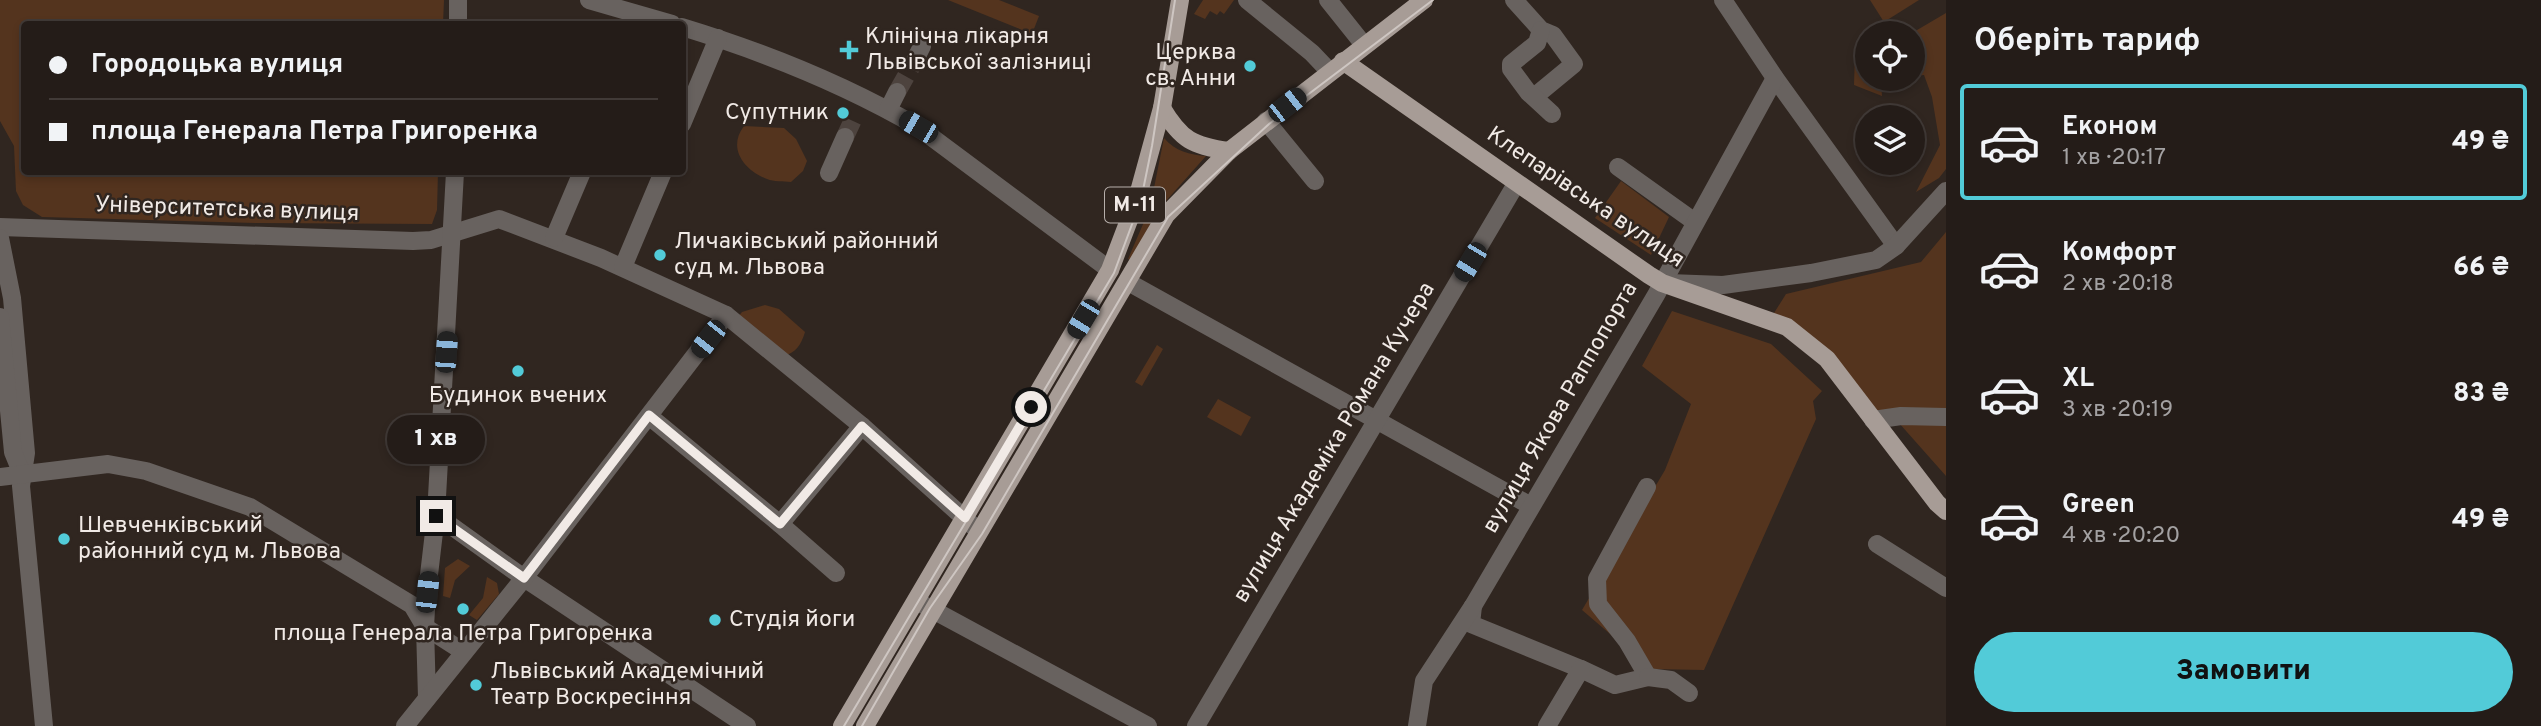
<!DOCTYPE html>
<html lang="uk">
<head>
<meta charset="utf-8">
<style>
	:root { --surface:#241c18; --page:#302925; --text:#f1f3f6; --muted:#a3a1a2; --line:#413a37; --accent:#52cbd8 }
	body { margin:0; font-family:Overpass,sans-serif; background:var(--page); color:var(--text); height:100vh; display:flex; flex-direction:column; font-size:26px; white-space:nowrap }
	* { box-sizing:border-box; margin:0 }
	p { font-size:23px; color:var(--muted) }
	.icon { flex:none; width:38px; height:38px; fill:none; stroke:currentColor; stroke-width:2; stroke-linecap:round; stroke-linejoin:round }
	.map { position:relative; flex:1; overflow:hidden }
	.side { display:flex; flex-direction:column; background:var(--surface); width:595px }
	.side>* { flex:none }
	.banner { position:absolute; left:21px; top:21px; width:665px; height:154px; border-radius:7px; box-shadow:0 4px 10px #0003,0 0 0 2px var(--line); display:grid; align-content:center; height:154px; padding:0 28px; background:var(--surface) }
	.tools { position:absolute; left:1855px; top:21px; display:grid; gap:14px }
	.tools a { display:grid; place-items:center; width:70px; height:70px; border-radius:50%; background:var(--surface); box-shadow:0 4px 10px #0003,0 0 0 2px var(--line); font-size:35px }
	.end { position:absolute; width:32px; height:32px; margin:-16px; border:9px solid #f1eae6; background:#111; box-shadow:0 0 0 4px #111 }
	.from { border-radius:50% }
	.bubble { position:absolute; height:49px; border-radius:24px; background:var(--surface); box-shadow:0 4px 10px #0003,0 0 0 2px var(--line); font-size:23px; font-weight:800; line-height:49px; text-align:center }
	.car { position:absolute; width:21px; height:42px; margin:-21px -10px; border-radius:9px; box-shadow:0 0 5px 2px #0007; background:linear-gradient(#222 24%,#8ab4d8 0 40%,#222 0 76%,#8ab4d8 0 86%,#222 0) }
	.banner b { display:flex; align-items:center; gap:24px; height:66px; font-size:26px }
	.banner b+b { border-top:2px solid var(--line) }
	.banner i { width:18px; height:18px; background:var(--text) }
	ul { padding:0; list-style:none }
	li { display:flex; align-items:center; gap:21px; height:116px; margin:0 14px 10px; padding:0 14px; border:4px solid transparent; border-radius:7px }
	li div { flex:1 }
	li b { display:block; font-size:26px }
	li em { font-style:normal; font-weight:800 }
	li.selected { border-color:var(--accent) }
	li>.icon { width:63px; height:63px; stroke-width:1.5 }
	h2 { padding:0 28px; font-size:32px; line-height:84px }
	.action { display:flex; gap:14px; margin-top:auto; padding:14px 28px }
	.action a { flex:1; height:80px; border-radius:42px; background:var(--accent); color:#111; font-size:28px; font-weight:800; line-height:80px; text-align:center }
	main { display:flex; flex:1; min-height:0 }
	.map>svg:first-child { display:block }
	.green { fill:#54341e }
	.lines { fill:none; stroke-linecap:round; stroke-linejoin:round }
	.minor-tunnel { stroke:#4d433e; stroke-width:18; stroke-dasharray:18 9; stroke-linecap:butt }
	.minor { stroke:#68625f; stroke-width:18 }
	.major { stroke:#a79c96; stroke-width:18 }
	.tram { stroke:#cec6c2; stroke-width:2 }
	.route { stroke:#f1eae6; stroke-width:9 }
	.poi-dot { fill:#52cbd8; stroke:#302620; stroke-width:2.5 }
	.labels { text-anchor:middle; dominant-baseline:central; stroke-width:5; stroke-linejoin:round; paint-order:stroke }
	.shield { fill:#302620; stroke:#b7afab; stroke-width:2 }
	.shield-label { font-size:21px; font-weight:bold; fill:#f1eae6 }
	.poi-label { font-size:23px; fill:#f1eae6; stroke:#302620; text-anchor:start }
	.street-label { font-size:23px; fill:#f1eae6; stroke:#302620 }
</style>
</head>
<body>
<main>
<div class="map">
<svg width="1946" height="726" viewBox="0 0 1946 726">
	<rect width="100%" height="100%" fill="#302620"/>
	<g class="green">
		<path d="M 0,0 L 444,0 L 443,24 L 24,24 L 24,172 L 438,172 L 437,210 L 432,224 L 255,223 L 42,217 L 23,205 L 16,191 L 14,146 L 0,121 Z"/>
		<path d="M 948,0 L 999,0 L 1039,16 L 1032,34 Z"/>
		<path d="M 1203,0 L 1234,0 L 1224,14 L 1220,11 L 1217,15 L 1210,11 L 1205,19 L 1194,14 Z"/>
		<path d="M 1870,0 L 1919,0 L 1884,22 Z"/>
		<path d="M 1946,13 L 1946,169 L 1939,178 L 1916,192 L 1940,145 L 1932,97 L 1924,75 L 1913,76 L 1912,33 Z"/>
		<path d="M 1855,53 L 1867,57 L 1867,79 L 1895,79 L 1881,81 L 1882,96 L 1854,85 Z"/>
		<path d="M 744,126 L 784,128 L 796,139 L 807,161 L 803,171 L 791,182 C 783,181 774,182 767,179 C 744,170 727,148 744,126 Z"/>
		<path d="M 1164,138 C 1175,151 1190,155 1206,156 L 1157,211 L 1132,261 L 1128,259 L 1150,208 Z"/>
		<path d="M 1621,181 L 1669,217 L 1651,255 L 1595,218 Z"/>
		<path d="M 1946,232 L 1946,476 L 1891,414 L 1874,411 L 1774,313 L 1786,294 L 1921,262 Z"/>
		<path d="M 765,305 L 779,309 L 805,332 C 801,345 796,353 783,356 L 738,317 L 742,312 Z"/>
		<path d="M 1672,311 L 1771,344 L 1822,391 L 1813,401 L 1816,419 L 1704,670 L 1651,669 L 1582,610 L 1665,470 L 1691,404 L 1642,366 Z"/>
		<path d="M 1157,345 L 1163,349 L 1142,386 L 1135,382 Z"/>
		<path d="M 1218,399 L 1251,417 L 1241,436 L 1207,417 Z"/>
		<path d="M 458,559 L 470,566 L 455,580 L 450,598 L 443,596 L 445,568 Z"/>
		<path d="M 487,577 L 497,583 L 499,594 L 477,620 L 469,615 L 483,598 Z"/>
	</g>
	<g class="lines">
		<g class="minor-tunnel">
			<path d="M 897,92 L 914,62"/>
			<path d="M 845,137 L 856,113"/>
		</g>
		<g class="minor">
			<path d="M 589,0 L 672,24"/>
			<path d="M 1247,0 L 1312,53 L 1330,72"/>
			<path d="M 1328,0 L 1364,45"/>
			<path d="M 1514,0 L 1541,30 L 1553,35 L 1574,64 L 1534,97"/>
			<path d="M 1723,0 L 1775,78 L 1896,246"/>
			<path d="M 458,24 L 458,0"/>
			<path d="M 682,27 C 764,52 844,84 918,127 L 1110,270"/>
			<path d="M 1541,30 L 1537,43 L 1511,64 L 1511,69 L 1528,92 L 1552,114"/>
			<path d="M 914,62 L 922,46"/>
			<path d="M 888,110 L 897,92"/>
			<path d="M 1266,121 L 1315,181"/>
			<path d="M 682,124 L 718,38"/>
			<path d="M 1618,167 L 1695,222"/>
			<path d="M 829,173 L 845,137"/>
			<path d="M 0,227 L 413,241 L 431,240 L 499,219 L 601,258 L 726,315 L 862,426 L 973,526"/>
			<path d="M 0,238 L 12,298 L 26,453 L 21,486 L 44,726"/>
			<path d="M 554,238 L 582,172"/>
			<path d="M 623,267 L 663,172"/>
			<path d="M 1128,282 L 1531,506"/>
			<path d="M 1669,283 L 1723,285 L 1811,273 L 1876,260 L 1896,246 L 1946,191"/>
			<path d="M 0,317 L 13,452 L 22,474"/>
			<path d="M 649,416 L 780,524 L 836,573"/>
			<path d="M 1873,420 L 1901,416 L 1946,417"/>
			<path d="M 0,477 L 108,464 L 146,471 L 250,507 L 412,605 L 425,627 L 464,652"/>
			<path d="M 436,515 L 524,578 L 747,726"/>
			<path d="M 780,524 L 862,426"/>
			<path d="M 1877,544 L 1946,588"/>
			<path d="M 920,603 L 1148,726"/>
			<path d="M 1473,606 L 1471,624 L 1581,669 L 1615,685 L 1648,677 L 1627,641 L 1598,604 L 1597,579 L 1647,487"/>
			<path d="M 1648,677 L 1671,680 L 1689,693"/>
			<path d="M 427,698 L 425,627 L 427,592 L 436,515 L 455,172"/>
			<path d="M 405,726 L 524,578 L 726,315"/>
			<path d="M 1196,726 L 1516,184"/>
			<path d="M 1417,726 L 1424,681 L 1473,606 L 1656,295 L 1775,78"/>
			<path d="M 1547,726 L 1581,669"/>
		</g>
		<g class="major">
			<path d="M 1343,61 L 1649,275 L 1662,283 L 1787,327 L 1827,359 L 1937,503 L 1946,511"/>
			<path d="M 1162,108 C 1181,140 1193,146 1229,151"/>
			<path d="M 842,726 L 1110,270 L 1137,199 L 1162,108 L 1180,0"/>
			<path d="M 865,726 L 1166,215 L 1229,151 L 1424,0"/>
		</g>
		<g class="tram">
			<path d="M 844,726 L 1114,273 L 1141,200 L 1152,146 L 1175,0"/>
			<path d="M 862,726 L 930,608 L 982,534 L 1168,217 L 1269,124 L 1433,0"/>
		</g>
	</g>
	<g class="lines">
		<path class="route" d="M 436,516 L 524,578 L 649,415 L 780,524 L 862,426 L 965,518 L 1031,407"/>
	</g>
	<g class="poi-dot">
		<path d="M845.5 39.5h7v7h7v7h-7v7h-7v-7h-7v-7h7z"/>
		<circle cx="1250" cy="66" r="7"/>
		<circle cx="843" cy="113" r="7"/>
		<circle cx="660" cy="255" r="7"/>
		<circle cx="518" cy="371" r="7"/>
		<circle cx="64" cy="539" r="7"/>
		<circle cx="463" cy="609" r="7"/>
		<circle cx="715" cy="620" r="7"/>
		<circle cx="476" cy="685" r="7"/>
	</g>
	<g class="labels">
		<rect class="shield" x="1105" y="187.5" width="60" height="35" rx="5"/>
		<g class="shield-label">
			<text x="1135" y="205">М-11</text>
		</g>
		<g class="poi-label">
			<text x="865" y="37">Клінічна лікарня<tspan x="865" dy="26">Львівської залізниці</tspan></text>
			<text x="1236" y="53" text-anchor="end">Церква<tspan x="1236" dy="26">св. Анни</tspan></text>
			<text x="829" y="113" text-anchor="end">Супутник</text>
			<text x="674" y="242">Личаківський районний<tspan x="674" dy="26">суд м. Львова</tspan></text>
			<text x="518" y="396" text-anchor="middle">Будинок вчених</text>
			<text x="78" y="526">Шевченківський<tspan x="78" dy="26">районний суд м. Львова</tspan></text>
			<text x="729" y="620">Студія йоги</text>
			<text x="463" y="634" text-anchor="middle">площа Генерала Петра Григоренка</text>
			<text x="490" y="672">Львівський Академічний<tspan x="490" dy="26">Театр Воскресіння</tspan></text>
		</g>
		<g class="street-label">
			<text transform="translate(1585 198) rotate(34)">Клепарівська вулиця</text>
			<text transform="translate(227 210) rotate(2)">Університетська вулиця</text>
			<text transform="translate(1561 408) rotate(-60)">вулиця Якова Раппопорта</text>
			<text transform="translate(1335 443) rotate(-59)">вулиця Академіка Романа Кучера</text>
		</g>
	</g>
</svg>
<div class="tools">
<a><svg class="icon" aria-label="locate" viewBox="0 0 24 24"><circle cx="12" cy="12" r="6"/><path d="M12 2v4M12 18v4M2 12h4M18 12h4"/></svg></a>
<a><svg class="icon" aria-label="layers" viewBox="0 0 24 24"><path d="M12 4l9 5-9 5-9-5zM3 14l9 5 9-5"/></svg></a>
</div>
<i class="end from" style="left:1031px;top:407px"></i>
<i class="end" style="left:436px;top:516px"></i>
<div class="bubble" style="left:387px;top:415px;width:98px">1 хв</div>
<i class="car" style="left:1287px;top:105px;rotate:52deg"></i>
<i class="car" style="left:918px;top:127px;rotate:300deg"></i>
<i class="car" style="left:1470px;top:262px;rotate:211deg"></i>
<i class="car" style="left:1083px;top:319px;rotate:211deg"></i>
<i class="car" style="left:708px;top:339px;rotate:218deg"></i>
<i class="car" style="left:446px;top:352px;rotate:4deg"></i>
<i class="car" style="left:427px;top:592px;rotate:6deg"></i>
<div class="banner">
<b><i class="from"></i>Городоцька вулиця</b>
<b><i></i>площа Генерала Петра Григоренка</b>
</div>
</div>
<section class="side">
<h2>Оберіть тариф</h2>
<ul>
<li class="selected"><svg class="icon" aria-label="car" viewBox="0 0 24 24"><path d="M5 17H2v-5l4-1 3-4h7l3 4 3 1v5h-3M9 17h6M6 11h13"/><circle cx="7" cy="17" r="2"/><circle cx="17" cy="17" r="2"/></svg><div><b>Економ</b><p>1 хв · 20:17</p></div><em>49 ₴</em></li>
<li><svg class="icon" aria-label="car" viewBox="0 0 24 24"><path d="M5 17H2v-5l4-1 3-4h7l3 4 3 1v5h-3M9 17h6M6 11h13"/><circle cx="7" cy="17" r="2"/><circle cx="17" cy="17" r="2"/></svg><div><b>Комфорт</b><p>2 хв · 20:18</p></div><em>66 ₴</em></li>
<li><svg class="icon" aria-label="car" viewBox="0 0 24 24"><path d="M5 17H2v-5l4-1 3-4h7l3 4 3 1v5h-3M9 17h6M6 11h13"/><circle cx="7" cy="17" r="2"/><circle cx="17" cy="17" r="2"/></svg><div><b>XL</b><p>3 хв · 20:19</p></div><em>83 ₴</em></li>
<li><svg class="icon" aria-label="car" viewBox="0 0 24 24"><path d="M5 17H2v-5l4-1 3-4h7l3 4 3 1v5h-3M9 17h6M6 11h13"/><circle cx="7" cy="17" r="2"/><circle cx="17" cy="17" r="2"/></svg><div><b>Green</b><p>4 хв · 20:20</p></div><em>49 ₴</em></li>
</ul>
<div class="action"><a>Замовити</a></div>
</section>
</main>
</body>
</html>
